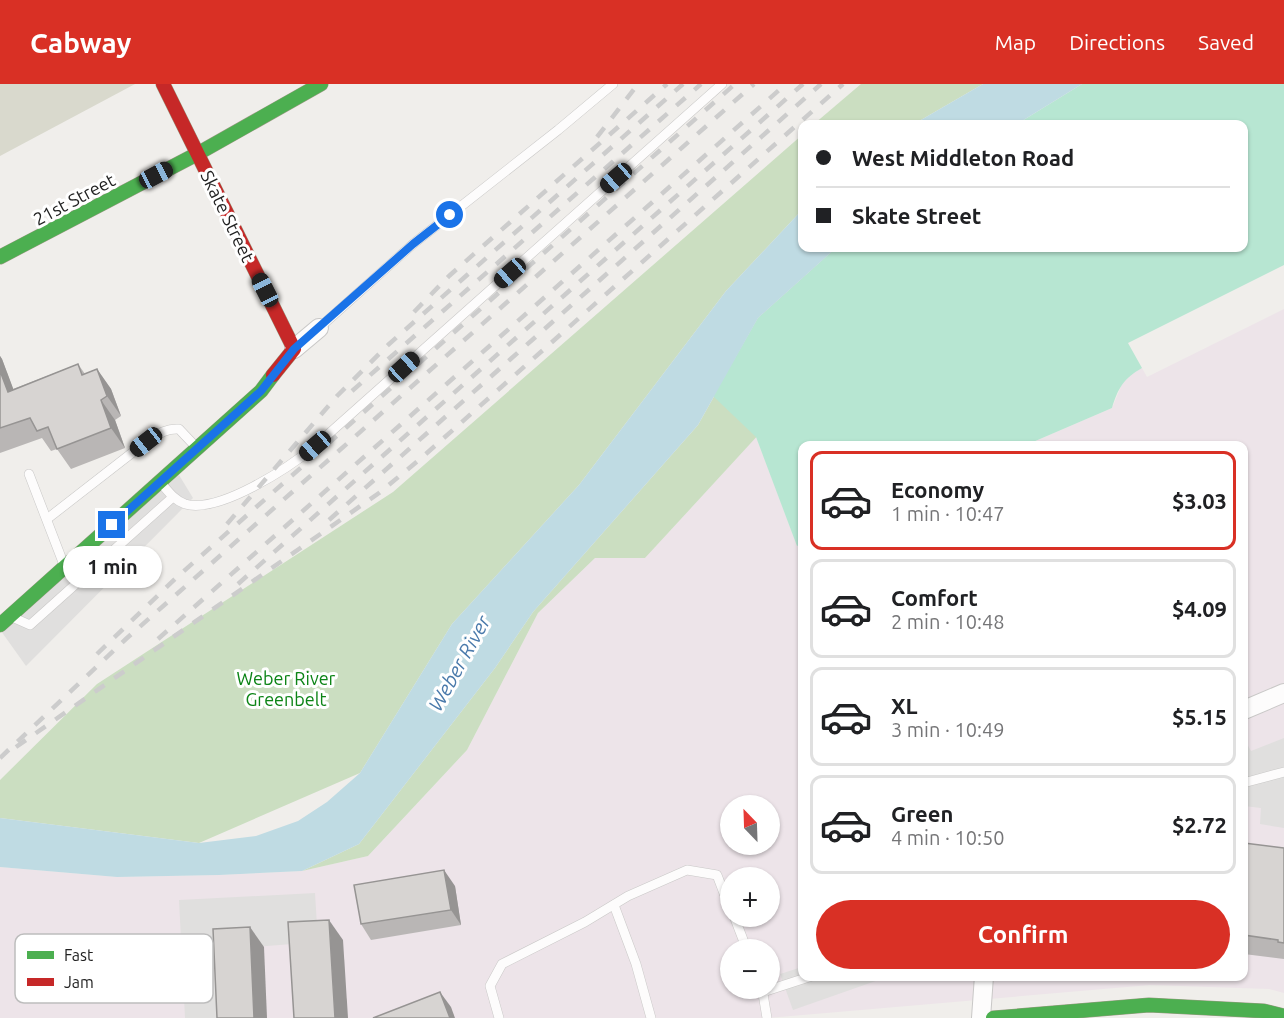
<!DOCTYPE html>
<html lang="en">
<head>
<meta charset="utf-8">
<style>
	:root { --surface:#fff; --page:#f6f6f6; --text:#202124; --muted:#757577; --line:#e0e0e0; --accent:#d93025 }
	body { margin:0; font-family:Ubuntu,sans-serif; background:var(--page); color:var(--text); height:100vh; display:flex; flex-direction:column; font-size:22px; white-space:nowrap }
	* { box-sizing:border-box; margin:0 }
	p { font-size:20px; color:var(--muted) }
	.icon { flex:none; width:33px; height:33px; fill:none; stroke:currentColor; stroke-width:2; stroke-linecap:round; stroke-linejoin:round }
	.map { position:relative; flex:1; overflow:hidden }
	.drawer { position:absolute; left:798px; top:357px; width:450px; height:540px; display:flex; flex-direction:column; background:var(--surface); border-radius:12px; box-shadow:0 2px 4px #0004 }
	.drawer>* { flex:none }
	.guide { position:absolute; left:798px; top:36px; width:450px; height:132px; border-radius:12px; box-shadow:0 2px 4px #0004; display:grid; align-content:center; height:132px; padding:0 18px; background:var(--surface) }
	.needle { width:39px; rotate:337deg }
	.controls { position:absolute; left:720px; top:711px; display:grid; gap:12px }
	.controls a { display:grid; place-items:center; width:60px; height:60px; border-radius:50%; background:var(--surface); box-shadow:0 2px 4px #0004; font-size:30px }
	.end { position:absolute; width:27px; height:27px; margin:-14px; border:8px solid #1a73e8; background:#fff; box-shadow:0 0 0 3px #fff }
	.from { border-radius:50% }
	.bubble { position:absolute; height:42px; border-radius:21px; background:var(--surface); box-shadow:0 2px 4px #0004; font-size:20px; font-weight:700; line-height:42px; text-align:center }
	.car { position:absolute; width:18px; height:36px; margin:-18px -9px; border-radius:8px; box-shadow:0 0 4px 2px #0007; background:linear-gradient(#222 24%,#8ab4d8 0 40%,#222 0 76%,#8ab4d8 0 86%,#222 0) }
	.guide b { display:flex; align-items:center; gap:21px; height:57px; font-size:22px }
	.guide b+b { border-top:2px solid var(--line) }
	.guide i { width:15px; height:15px; background:var(--text) }
	ul { padding:10px 0 0; list-style:none }
	li { display:flex; align-items:center; gap:18px; height:99px; margin:0 12px 9px; padding:0 6px; border:3px solid var(--line); border-radius:12px }
	li div { flex:1 }
	li b { display:block; font-size:22px }
	li em { font-style:normal; font-weight:700 }
	li.active { border-color:var(--accent) }
	li>.icon { width:54px; height:54px; stroke-width:1.5 }
	.action { display:flex; gap:12px; margin-top:auto; padding:12px 18px }
	.action a { flex:1; height:69px; border-radius:36px; background:var(--accent); color:#fff; font-size:24px; font-weight:700; line-height:69px; text-align:center }
	header { display:flex; align-items:center; gap:36px; box-sizing:border-box; height:84px; padding:0 30px; background:var(--accent); color:#fff }
	header strong { font-size:28px }
	nav { display:flex; gap:33px; margin-inline-start:auto; font-size:21px }
	.map>svg:first-child { display:block }
	.industrial { fill:#ede4e9; fill-rule:evenodd }
	.construction { fill:#d9d9cd }
	.forest { fill:#cbdec1 }
	.pitch { fill:#b7e6d2 }
	.parking { fill:#e0dfde }
	.water { fill:#bfdbe3 }
	.lines { fill:none; stroke-linecap:round; stroke-linejoin:round }
	.lane-casing { stroke:#c9c8c7; stroke-width:10 }
	.street-casing { stroke:#c9c8c7; stroke-width:20 }
	.fast-casing { stroke:#999a82; stroke-width:15 }
	.jam-casing { stroke:#999a82; stroke-width:15 }
	.lane { stroke:#fdfcfc; stroke-width:9 }
	.street { stroke:#fdfcfc; stroke-width:18 }
	.fast { stroke:#4caf50; stroke-width:14 }
	.jam { stroke:#c62828; stroke-width:14 }
	.rail { stroke:#ccc; stroke-width:4.5; stroke-dasharray:12 12; stroke-linecap:butt }
	.wall { fill:#b9b6b5 }
	.shaded-wall { fill:#969493 }
	.building { fill:#d7d4d2; stroke:#969493; stroke-width:1.5 }
	.route { stroke:#1a73e8; stroke-width:8 }
	.labels { text-anchor:middle; dominant-baseline:central; stroke-width:6; stroke-linejoin:round; paint-order:stroke }
	.street-label { font-size:18px; fill:#222; stroke:#fff }
	.park-label { font-size:18px; fill:#0c8416; stroke:#fff }
	.water-label { font-size:20px; font-style:italic; fill:#4a7aab; stroke:#fff }
	.key { fill:#fff; stroke:#bdbdbd; stroke-width:1.5 }
	.key-label { font-size:16px; fill:#222 }
</style>
</head>
<body>
<header>
<strong>Cabway</strong>
<nav><a>Map</a><a>Directions</a><a>Saved</a></nav>
</header>
<div class="map">
<svg width="1284" height="934" viewBox="0 0 1284 934">
	<rect width="100%" height="100%" fill="#f0eeeb"/>
	<path class="industrial" d="M 1284,225 L 1284,909 L 1269,905 L 1150,901 L 768,934 L 0,934 L 0,783 L 117,793 L 219,791 L 302,787 L 368,772 L 467,666 L 538,529 L 595,474 L 645,474 L 756,353 L 797,461 L 802,459 L 802,892 L 1244,892 L 1244,362 L 1026,361 L 1112,324 L 1122,300 L 1129,291 L 1142,284 L 1147,293 ZM 730,722 L 770,722 L 770,760 L 730,760 ZM 730,794 L 770,794 L 770,832 L 730,832 ZM 730,866 L 770,866 L 770,904 L 730,904 Z"/>
	<path class="construction" d="M 0,0 L 135,0 L 0,72 Z"/>
	<g class="forest">
		<path d="M 861,0 L 983,0 L 914,40 L 814,40 Z"/>
		<path d="M 802,51 L 802,126 L 726,207 L 579,401 L 452,540 L 360,689 L 199,759 L 0,734 L 0,696 L 97,600 L 393,408 Z"/>
		<path d="M 836,164 L 774,334 L 645,474 L 595,474 L 538,529 L 467,666 L 368,772 L 302,787 L 359,760 L 495,584 L 533,528 L 698,341 L 758,234 Z"/>
	</g>
	<path class="pitch" d="M 1082,0 L 1284,0 L 1284,181 L 1128,259 L 1142,284 C 1124,294 1118,304 1112,324 L 1026,361 L 802,362 L 802,459 L 797,462 L 756,353 L 713,312 L 758,234 L 836,164 L 1244,164 L 1244,40 L 1017,40 Z"/>
	<g class="parking">
		<path d="M 179,391 L 193,414 L 26,582 L 1,547 Z"/>
		<path d="M 1284,654 L 1284,744 L 1260,740 L 1261,724 L 1244,722 L 1244,659 L 1246,658 L 1251,667 Z"/>
		<path d="M 315,809 L 318,858 L 227,865 L 230,934 L 185,934 L 179,816 Z"/>
		<path d="M 802,883 L 802,892 L 887,893 L 793,926 L 780,890 Z"/>
	</g>
	<g class="water">
		<path d="M 983,0 L 1082,0 L 1017,40 L 914,40 Z"/>
		<path d="M 802,126 L 802,164 L 836,164 L 758,234 L 698,341 L 533,528 L 495,584 L 359,760 L 302,787 L 219,791 L 117,793 L 0,783 L 0,734 L 199,759 L 256,752 L 298,737 L 327,718 L 360,689 L 452,540 L 579,401 L 726,207 Z"/>
	</g>
	<g class="lines">
		<defs>
			<g id="lane">
				<path d="M 319,244 L 413,160 L 558,46 L 613,0"/>
				<path d="M 29,390 L 64,481"/>
				<path d="M 161,399 C 168,407 174,416 185,420 C 219,430 290,383 315,362 L 722,0"/>
				<path d="M 47,435 L 146,358 C 157,351 166,344 179,345 L 196,363"/>
				<path d="M 12,533 L 30,541 L 173,413"/>
				<path d="M 1247,698 L 1284,688"/>
				<path d="M 614,821 L 636,880 L 651,934"/>
				<path d="M 734,832 L 747,866"/>
				<path d="M 762,904 L 767,934"/>
				<path d="M 763,908 L 812,892"/>
				<path d="M 499,934 L 490,902 L 502,880 L 585,838 L 628,812 L 687,786 L 717,791 L 730,825"/>
			</g>
			<g id="street">
				<path d="M 294,265 L 319,244"/>
				<path d="M 1244,626 L 1284,609"/>
				<path d="M 981,934 L 984,892"/>
			</g>
			<g id="fast">
				<path d="M 0,173 L 197,70 L 321,0"/>
				<path d="M 0,541 L 261,307 L 273,291"/>
				<path d="M 993,934 L 1149,921 L 1264,927 L 1284,932"/>
			</g>
			<path id="jam" d="M 163,0 L 294,265 L 273,291"/>
		</defs>
		<use href="#lane" class="lane-casing"/>
		<use href="#street" class="street-casing"/>
		<use href="#fast" class="fast-casing"/>
		<use href="#jam" class="jam-casing"/>
		<use href="#lane" class="lane"/>
		<use href="#street" class="street"/>
		<use href="#fast" class="fast"/>
		<use href="#jam" class="jam"/>
		<g class="rail">
			<path d="M 597,53 L 638,0"/>
			<path d="M 414,228 L 449,192 L 667,0"/>
			<path d="M 352,307 L 701,0"/>
			<path d="M 329,436 L 821,0"/>
			<path d="M 227,440 L 337,312 L 388,261 L 683,0"/>
			<path d="M 238,500 L 803,0"/>
			<path d="M 158,555 L 786,0"/>
			<path d="M 97,570 L 176,494 L 735,0"/>
			<path d="M 16,663 L 379,409 L 419,376 L 843,0"/>
			<path d="M 0,674 L 127,554 L 754,0"/>
		</g>
	</g>
	<g class="wall">
		<path d="M 0,272 L 2,275 L 13,305 L 78,280 L 85,290 L 97,285 L 111,305 L 121,332 L 115,336 L 125,364 L 71,385 L 57,365 L 51,367 L 42,354 L 0,369 Z"/>
		<path d="M 1244,759 L 1284,764 L 1284,875 L 1244,870 Z"/>
		<path d="M 455,802 L 461,841 L 371,856 L 361,840 Z"/>
	</g>
	<g class="shaded-wall">
		<path d="M 0,272 L 2,275 L 22,328 L 8,308 L 0,287 Z"/>
		<path d="M 97,285 L 111,305 L 121,332 L 107,312 Z"/>
		<path d="M 101,316 L 115,336 L 125,364 L 111,344 Z"/>
		<path d="M 444,786 L 455,802 L 461,841 L 451,826 Z"/>
		<path d="M 329,836 L 343,856 L 348,934 L 335,934 Z"/>
		<path d="M 250,843 L 264,863 L 267,934 L 254,934 Z"/>
		<path d="M 440,908 L 451,923 L 455,934 L 450,934 Z"/>
	</g>
	<g class="building">
		<path d="M 78,280 L 82,291 L 97,285 L 107,312 L 101,316 L 111,344 L 57,365 L 48,343 L 37,347 L 30,334 L 0,344 L 0,287 L 8,308 Z"/>
		<path d="M 1244,759 L 1284,764 L 1284,859 L 1278,858 L 1278,856 L 1244,851 Z"/>
		<path d="M 444,786 L 451,826 L 361,840 L 354,801 Z"/>
		<path d="M 329,836 L 335,934 L 294,934 L 288,838 Z"/>
		<path d="M 250,843 L 254,934 L 217,934 L 213,845 Z"/>
		<path d="M 440,908 L 450,934 L 373,934 Z"/>
	</g>
	<g class="lines">
		<path class="route" d="M 112,441 L 261,307 L 294,265 L 413,160 L 450,131"/>
	</g>
	<g class="labels">
		<g class="street-label">
			<text transform="translate(74 115) rotate(-28)">21st Street</text>
			<text transform="translate(228 132) rotate(64)">Skate Street</text>
		</g>
		<g class="park-label">
			<text x="286" y="594">Weber River<tspan x="286" dy="21">Greenbelt</tspan></text>
		</g>
		<g class="water-label">
			<text transform="translate(459 579) rotate(-61)">Weber River</text>
		</g>
	</g>
	<rect x="15" y="850" width="198" height="69" rx="9" class="key"/>
	<rect x="27" y="867" width="27" height="8" fill="#4caf50"/>
	<rect x="27" y="894" width="27" height="8" fill="#c62828"/>
	<g class="key-label">
		<text x="64" y="877">Fast</text>
		<text x="64" y="904">Jam</text>
	</g>
</svg>
<div class="controls">
<a><svg class="needle" viewBox="-14 -14 28 28"><path d="M0-13l5 13h-10z" fill="#e53935"/><path d="M0 13l5-13h-10z" fill="#757577"/></svg></a>
<a>+</a>
<a>−</a>
</div>
<i class="end from" style="left:450px;top:131px"></i>
<i class="end" style="left:112px;top:441px"></i>
<div class="bubble" style="left:63px;top:462px;width:99px">1 min</div>
<i class="car" style="left:156px;top:91px;rotate:62deg"></i>
<i class="car" style="left:616px;top:94px;rotate:229deg"></i>
<i class="car" style="left:510px;top:189px;rotate:229deg"></i>
<i class="car" style="left:265px;top:206px;rotate:333deg"></i>
<i class="car" style="left:404px;top:283px;rotate:48deg"></i>
<i class="car" style="left:146px;top:358px;rotate:232deg"></i>
<i class="car" style="left:315px;top:362px;rotate:229deg"></i>
<div class="guide">
<b><i class="from"></i>West Middleton Road</b>
<b><i></i>Skate Street</b>
</div>
<section class="drawer">
<ul>
<li class="active"><svg class="icon" aria-label="car" viewBox="0 0 24 24"><path d="M5 17H2v-5l4-1 3-4h7l3 4 3 1v5h-3M9 17h6M6 11h13"/><circle cx="7" cy="17" r="2"/><circle cx="17" cy="17" r="2"/></svg><div><b>Economy</b><p>1 min · 10:47</p></div><em>$3.03</em></li>
<li><svg class="icon" aria-label="car" viewBox="0 0 24 24"><path d="M5 17H2v-5l4-1 3-4h7l3 4 3 1v5h-3M9 17h6M6 11h13"/><circle cx="7" cy="17" r="2"/><circle cx="17" cy="17" r="2"/></svg><div><b>Comfort</b><p>2 min · 10:48</p></div><em>$4.09</em></li>
<li><svg class="icon" aria-label="car" viewBox="0 0 24 24"><path d="M5 17H2v-5l4-1 3-4h7l3 4 3 1v5h-3M9 17h6M6 11h13"/><circle cx="7" cy="17" r="2"/><circle cx="17" cy="17" r="2"/></svg><div><b>XL</b><p>3 min · 10:49</p></div><em>$5.15</em></li>
<li><svg class="icon" aria-label="car" viewBox="0 0 24 24"><path d="M5 17H2v-5l4-1 3-4h7l3 4 3 1v5h-3M9 17h6M6 11h13"/><circle cx="7" cy="17" r="2"/><circle cx="17" cy="17" r="2"/></svg><div><b>Green</b><p>4 min · 10:50</p></div><em>$2.72</em></li>
</ul>
<div class="action"><a>Confirm</a></div>
</section>
</div>
</body>
</html>
